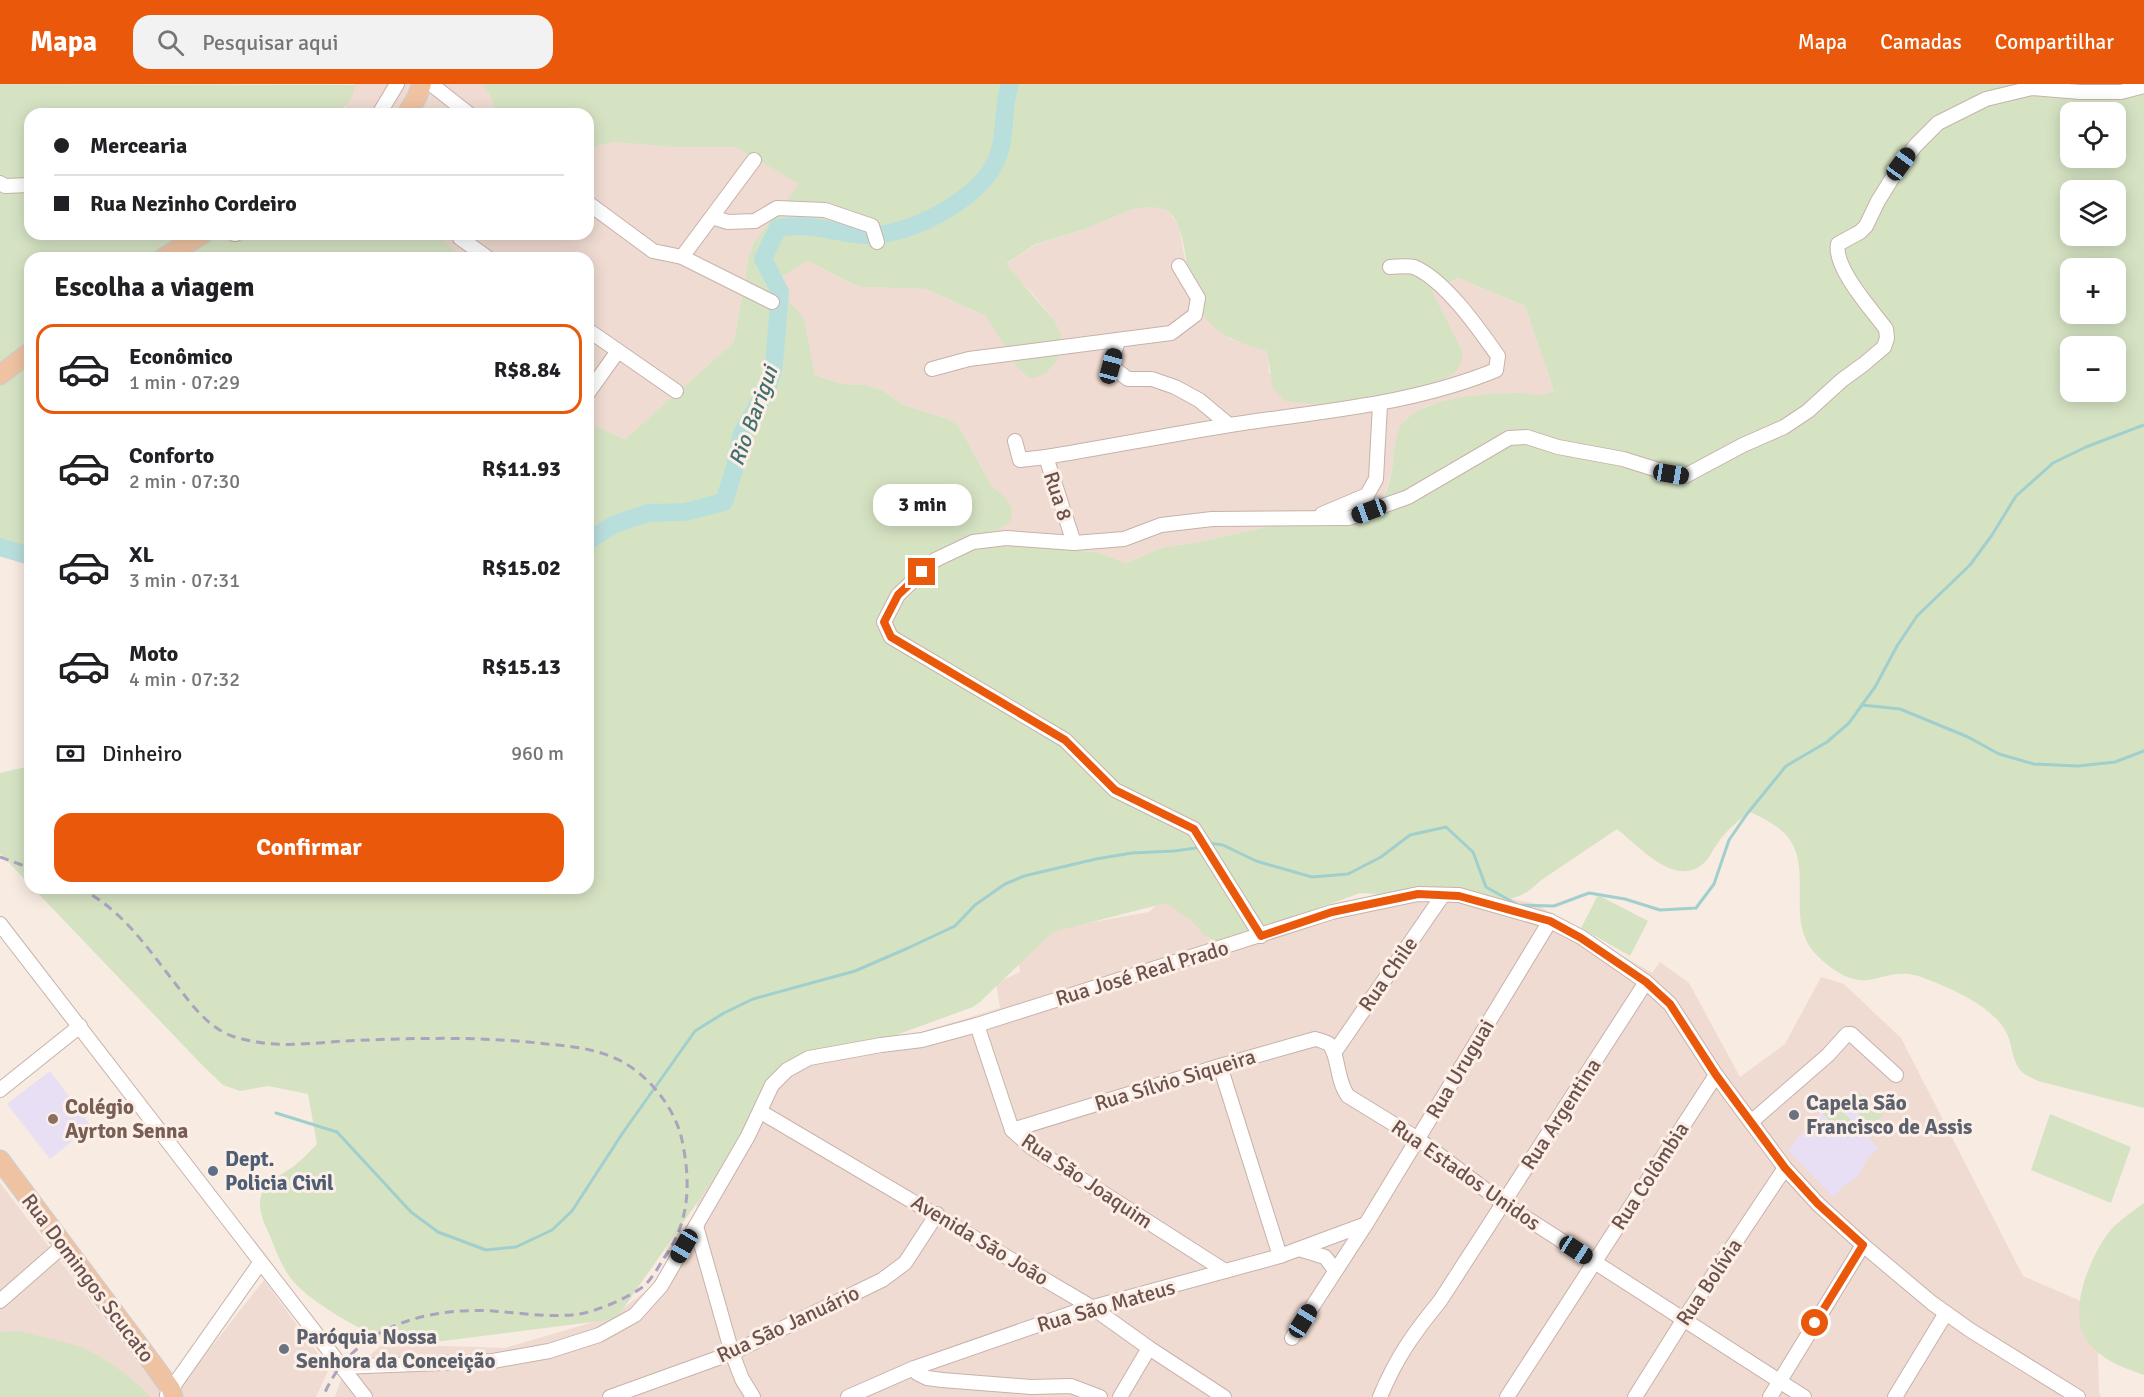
<!DOCTYPE html>
<html lang="pt">
<head>
<meta charset="utf-8">
<style>
	:root { --surface:#fff; --page:#f2f2f2; --text:#202124; --muted:#757577; --line:#e0e0e0; --accent:#ea580c }
	body { margin:0; font-family:Signika,sans-serif; background:var(--page); color:var(--text); height:100vh; display:flex; flex-direction:column; font-size:22px; white-space:nowrap }
	* { box-sizing:border-box; margin:0 }
	p { font-size:20px; color:var(--muted) }
	.icon { flex:none; width:33px; height:33px; fill:none; stroke:currentColor; stroke-width:2; stroke-linecap:round; stroke-linejoin:round }
	.map { position:relative; flex:1; overflow:hidden }
	.drawer { position:absolute; left:24px; top:168px; width:570px; height:642px; display:flex; flex-direction:column; background:var(--surface); border-radius:18px; box-shadow:0 3px 15px #0003 }
	.drawer>* { flex:none }
	.hud { position:absolute; left:24px; top:24px; width:570px; height:132px; border-radius:18px; box-shadow:0 3px 15px #0003; display:grid; align-content:center; height:132px; padding:0 30px; background:var(--surface) }
	.tools { position:absolute; left:2060px; top:18px; display:grid; gap:12px }
	.tools a { display:grid; place-items:center; width:66px; height:66px; border-radius:12px; background:var(--surface); box-shadow:0 3px 15px #0003; font-size:30px }
	.end { position:absolute; width:27px; height:27px; margin:-14px; border:8px solid #ea580c; background:#fff; box-shadow:0 0 0 3px #fff }
	.from { border-radius:50% }
	.bubble { position:absolute; height:42px; border-radius:18px; background:var(--surface); box-shadow:0 3px 15px #0003; font-size:20px; font-weight:700; line-height:42px; text-align:center }
	.car { position:absolute; width:18px; height:36px; margin:-18px -9px; border-radius:8px; box-shadow:0 0 4px 2px #0007; background:linear-gradient(#222 24%,#8ab4d8 0 40%,#222 0 76%,#8ab4d8 0 86%,#222 0) }
	.hud b { display:flex; align-items:center; gap:21px; height:57px; font-size:22px }
	.hud b+b { border-top:2px solid var(--line) }
	.hud i { width:15px; height:15px; background:var(--text) }
	ul { padding:0; list-style:none }
	li { display:flex; align-items:center; gap:18px; height:90px; margin:0 12px 9px; padding:0 18px; border:3px solid transparent; border-radius:18px }
	li div { flex:1 }
	li b { display:block; font-size:22px }
	li em { font-style:normal; font-weight:700 }
	li.selected { border-color:var(--accent) }
	li>.icon { width:54px; height:54px; stroke-width:1.5 }
	h2 { padding:0 30px; font-size:27px; line-height:72px }
	.pay { display:flex; align-items:center; gap:15px; height:66px; padding:0 30px; font-size:22px }
	.pay p { margin-inline-start:auto }
	.action { display:flex; gap:12px; margin-top:auto; padding:12px 30px }
	.action a { flex:1; height:69px; border-radius:18px; background:var(--accent); color:#fff; font-size:24px; font-weight:700; line-height:69px; text-align:center }
	header { display:flex; align-items:center; gap:36px; box-sizing:border-box; height:84px; padding:0 30px; background:var(--accent); color:#fff }
	header strong { font-size:28px }
	nav { display:flex; gap:33px; margin-inline-start:auto; font-size:21px }
	.search { width:420px; height:54px; background:var(--page); display:flex; align-items:center; gap:15px; box-sizing:border-box; padding:0 21px; border-radius:18px; color:var(--muted); font-size:22px }
	.map>svg:first-child { display:block }
	.residential { fill:#efdbd1 }
	.education { fill:#e8dff4 }
	.green { fill:#d6e3c3; fill-rule:evenodd }
	.lines { fill:none; stroke-linecap:round; stroke-linejoin:round }
	.stream { stroke:#a1cfcd; stroke-width:3 }
	.river { stroke:#b9dfdd; stroke-width:18 }
	.minor-casing { stroke:#c7b2ab; stroke-width:16 }
	.major-casing { stroke:#d3cbc9; stroke-width:21 }
	.minor { stroke:#fff; stroke-width:14 }
	.major { stroke:#efc3a2; stroke-width:18 }
	.rail { stroke:#aca3bf; stroke-width:3; stroke-dasharray:9 6; stroke-linecap:butt }
	.route { stroke:#ea580c; stroke-width:8 }
	.worship-dot { fill:#6b7280; stroke:#fcefe7; stroke-width:2 }
	.education-dot { fill:#8d6e63; stroke:#fcefe7; stroke-width:2 }
	.service-dot { fill:#5c6f8a; stroke:#fcefe7; stroke-width:2 }
	.labels { text-anchor:middle; dominant-baseline:central; stroke-width:6; stroke-linejoin:round; paint-order:stroke }
	.street-label { font-size:21px; fill:#6c514c; stroke:#fcefe7 }
	.worship-label { font-size:21px; font-weight:bold; fill:#5b616d; stroke:#fcefe7; text-anchor:start }
	.education-label { font-size:21px; font-weight:bold; fill:#785e54; stroke:#fcefe7; text-anchor:start }
	.service-label { font-size:21px; font-weight:bold; fill:#4e5e75; stroke:#fcefe7; text-anchor:start }
	.water-label { font-size:22px; font-style:italic; fill:#42706f; stroke:#fcefe7 }
</style>
</head>
<body>
<header>
<strong>Mapa</strong>
<div class="search"><svg class="icon" aria-label="search" viewBox="0 0 24 24"><circle cx="10" cy="10" r="6"/><path d="M15 15l6 6"/></svg>Pesquisar aqui</div>
<nav><a>Mapa</a><a>Camadas</a><a>Compartilhar</a></nav>
</header>
<div class="map">
<svg width="2144" height="1313" viewBox="0 0 2144 1313">
	<rect width="100%" height="100%" fill="#f8ebe2"/>
	<g class="residential">
		<path d="M 354,0 L 482,0 L 490,11 L 497,30 L 335,30 L 345,24 Z"/>
		<path d="M 615,58 L 671,63 L 735,63 L 800,100 L 754,158 L 749,171 L 734,258 L 625,355 L 588,339 L 588,174 L 464,174 L 436,150 L 588,150 L 588,68 L 597,62 Z"/>
		<path d="M 1150,123 L 1162,124 L 1170,129 L 1179,143 L 1189,197 L 1230,255 L 1268,267 L 1269,289 L 1372,317 L 1445,295 L 1457,287 L 1462,266 L 1432,207 L 1458,194 L 1525,222 L 1554,307 L 1539,313 L 1521,309 L 1481,311 L 1453,315 L 1425,323 L 1407,334 L 1399,345 L 1395,359 L 1391,389 L 1383,417 L 1194,459 L 1164,463 L 1126,479 L 1097,468 L 1006,461 L 982,449 L 1004,412 L 991,401 L 959,342 L 951,336 L 904,321 L 882,306 L 865,301 L 843,300 L 815,291 L 804,234 L 773,198 L 808,177 L 849,199 L 862,203 L 926,205 L 986,232 L 1010,268 L 1054,236 L 1033,210 L 1005,181 L 1037,160 L 1085,145 L 1133,125 Z"/>
		<path d="M 1415,799 L 1534,819 L 1652,889 L 1660,878 L 1689,899 L 1740,993 L 1785,960 L 1821,893 L 1844,900 L 1901,954 L 2023,1192 L 2097,1224 L 2099,1309 L 2101,1313 L 335,1313 L 341,1296 L 383,1260 L 505,1264 L 611,1233 L 653,1202 L 697,1124 L 689,1042 L 778,976 L 912,951 L 1000,924 L 996,899 L 1020,888 L 1011,825 L 1066,843 L 1149,828 L 1163,815 L 1244,848 Z"/>
		<path d="M 0,1099 L 163,1311 L 162,1313 L 0,1313 Z"/>
		<path d="M 264,1196 L 329,1285 L 316,1313 L 178,1313 L 175,1309 Z"/>
	</g>
	<g class="education">
		<path d="M 50,987 L 91,1042 L 50,1075 L 7,1020 Z"/>
		<path d="M 1859,1008 L 1883,1031 L 1865,1050 L 1879,1064 L 1867,1075 L 1858,1093 L 1841,1104 L 1834,1114 L 1788,1066 L 1829,1018 L 1841,1027 Z"/>
	</g>
	<g class="green">
		<path d="M 0,0 L 355,1 C 353,16 347,22 335,30 L 30,30 L 30,150 L 436,150 L 464,174 L 30,174 L 30,472 L 0,463 Z"/>
		<path d="M 482,0 L 2144,0 L 2144,1024 L 2038,997 C 2033,994 2026,992 2022,988 C 2011,977 2013,959 2005,946 C 1991,922 1951,904 1926,895 C 1902,885 1891,892 1868,896 C 1848,899 1825,881 1813,867 C 1786,834 1813,786 1788,753 C 1779,742 1763,734 1750,728 C 1737,737 1726,747 1717,760 C 1713,765 1711,771 1707,776 C 1678,808 1640,763 1617,745 L 1540,797 C 1526,811 1516,815 1497,817 L 1360,809 L 1252,849 L 1218,858 L 1204,851 L 1192,837 L 1166,819 L 1053,848 L 980,918 L 973,923 L 786,991 L 616,1235 L 435,1258 C 420,1259 405,1262 390,1257 C 364,1249 310,1218 293,1197 C 282,1184 276,1167 270,1152 C 265,1141 257,1125 261,1112 C 265,1097 282,1091 294,1082 C 302,1076 310,1067 317,1060 L 308,1010 L 268,1002 L 240,1007 L 223,1001 L 204,983 L 33,804 L 588,804 L 588,339 L 625,355 L 734,258 L 749,171 L 754,158 L 799,100 L 735,63 L 671,63 L 615,58 L 597,62 L 588,68 L 588,30 L 497,30 L 490,11 ZM 2070,28 L 2115,28 L 2115,74 L 2070,74 ZM 2070,106 L 2115,106 L 2115,152 L 2070,152 ZM 1150,123 C 1157,124 1166,124 1171,130 C 1190,152 1183,202 1201,228 C 1217,252 1241,260 1267,267 L 1273,305 L 1285,317 L 1322,321 L 1372,317 L 1445,295 L 1457,287 L 1462,276 L 1462,266 L 1432,207 L 1458,194 L 1525,222 L 1554,307 C 1533,315 1537,309 1518,309 C 1487,309 1415,313 1399,345 C 1393,359 1394,376 1391,390 C 1389,399 1386,408 1383,417 L 1194,459 L 1164,463 L 1126,479 L 1097,468 L 1006,461 L 983,449 L 997,446 L 1011,437 L 1012,424 L 1004,412 L 991,401 L 959,342 L 951,336 L 904,321 L 882,306 L 865,301 L 843,300 L 815,291 L 804,234 L 773,198 L 808,177 L 850,199 L 862,203 L 926,205 L 986,232 L 1018,284 L 1028,293 L 1033,294 L 1045,290 L 1055,279 L 1060,270 L 1061,251 L 1054,236 L 1006,180 L 1036,160 L 1085,145 L 1133,125 ZM 2070,184 L 2115,184 L 2115,230 L 2070,230 ZM 2070,262 L 2115,262 L 2115,308 L 2070,308 Z"/>
		<path d="M 30,682 L 30,801 L 0,769 L 0,689 Z"/>
		<path d="M 1598,811 L 1648,837 L 1630,872 L 1581,844 Z"/>
		<path d="M 1859,1008 L 1883,1031 L 1872,1042 L 1848,1020 Z"/>
		<path d="M 1832,1018 L 1858,1042 L 1847,1054 L 1822,1029 Z"/>
		<path d="M 2050,1030 L 2131,1063 L 2111,1119 L 2031,1086 Z"/>
		<path d="M 2144,1119 L 2144,1291 C 2124,1284 2103,1277 2089,1259 C 2065,1231 2090,1173 2109,1148 C 2119,1136 2132,1128 2144,1119 Z"/>
		<path d="M 20,1247 C 39,1253 59,1256 78,1262 C 96,1267 139,1298 150,1313 L 0,1313 L 0,1248 Z"/>
	</g>
	<g class="lines">
		<g class="stream">
			<path d="M 1862,621 L 1900,625 L 1968,653 L 1999,670 L 2034,680 L 2078,682 L 2115,678 L 2144,667"/>
			<path d="M 1209,759 L 1223,761 L 1256,777 L 1312,793 L 1348,790 L 1381,773 L 1410,751 L 1446,743 L 1473,768 L 1486,803 L 1518,821 L 1554,822 L 1589,809 L 1625,815 L 1660,826 L 1696,824 L 1714,800 L 1729,756 L 1747,730 L 1786,682 L 1827,658 L 1849,639 L 1875,603 L 1897,562 L 1917,532 L 1970,481 L 1992,451 L 2016,412 L 2053,379 L 2086,363 L 2144,341"/>
			<path d="M 276,1029 L 337,1048 L 411,1128 L 438,1148 L 486,1166 L 516,1163 L 552,1146 L 572,1127 L 622,1050 L 695,947 L 724,929 L 753,915 L 855,887 L 908,864 L 955,842 L 975,821 L 1005,800 L 1024,792 L 1096,775 L 1132,769 L 1174,767 L 1196,764"/>
		</g>
		<g class="river">
			<path d="M 588,457 L 615,440 L 648,429 L 685,428 L 724,418 L 735,383 L 742,349 L 768,303 L 774,281 L 780,208 L 763,175 L 778,144 C 808,138 835,149 865,151 C 905,154 976,117 994,81 C 1008,55 1001,26 1010,0"/>
			<path d="M 0,463 L 30,472"/>
		</g>
		<defs>
			<g id="minor">
				<path d="M 431,0 L 469,30"/>
				<path d="M 379,30 L 397,0"/>
				<path d="M 0,99 L 5,102 L 30,101"/>
				<path d="M 588,119 L 653,167 L 682,173 L 772,218"/>
				<path d="M 712,133 L 728,138 L 755,137 L 777,124 L 825,126 L 872,142 L 877,158"/>
				<path d="M 234,150 L 236,150"/>
				<path d="M 462,150 L 460,154 L 488,174"/>
				<path d="M 682,173 L 754,76"/>
				<path d="M 588,246 L 676,307"/>
				<path d="M 1118,256 L 1111,282 L 1128,295 L 1152,295 L 1175,303 L 1199,316 L 1229,341"/>
				<path d="M 932,285 L 969,275 L 1171,249 L 1195,231 L 1198,214 L 1179,182"/>
				<path d="M 588,309 L 618,267"/>
				<path d="M 1015,357 L 1020,376 L 1046,373 C 1107,363 1168,351 1230,341 C 1320,327 1411,321 1496,286 L 1498,272 C 1479,245 1445,196 1414,183 C 1407,181 1397,183 1390,183"/>
				<path d="M 1046,373 L 1074,459"/>
				<path d="M 1322,430 L 1367,411 L 1376,395 L 1380,320"/>
				<path d="M 0,840 L 365,1313"/>
				<path d="M 1261,852 L 1194,745 L 1115,706 L 1065,656 L 891,553 L 884,538 L 898,511 L 935,476 L 973,458 L 1006,454 L 1074,459 L 1124,455 L 1161,441 L 1212,435 L 1349,434 L 1408,413 L 1509,354 L 1527,353 L 1558,363 L 1623,375 L 1671,390 L 1685,392 L 1743,361 L 1784,343 L 1808,327 L 1842,296 L 1864,280 L 1884,263 L 1887,254 L 1886,245 C 1872,226 1833,183 1838,160 L 1860,148 L 1866,142 L 1878,117 L 1901,80 L 1916,61 L 1938,39 L 1986,15 L 2032,4 L 2080,8 L 2121,8 L 2144,2"/>
				<path d="M 977,941 L 1012,1046 L 1031,1063 L 1225,1187"/>
				<path d="M 1334,969 L 1443,811"/>
				<path d="M 1220,982 L 1280,1172"/>
				<path d="M 0,1006 L 80,942"/>
				<path d="M 761,1028 L 1093,1224 L 1149,1264 L 1224,1313"/>
				<path d="M 1751,1038 L 1828,971 L 1847,950 L 1851,950 L 1896,991"/>
				<path d="M 1012,1046 L 1220,982 L 1315,955 C 1319,956 1326,958 1329,960 C 1339,970 1336,996 1348,1012 L 1418,1055 L 1503,1119 L 1804,1313"/>
				<path d="M 696,1142 L 732,1269 L 742,1295 L 753,1313"/>
				<path d="M 1299,1165 L 1325,1173 L 1335,1186"/>
				<path d="M 0,1217 L 64,1161"/>
				<path d="M 1292,1254 L 1366,1140 L 1550,837"/>
				<path d="M 340,1283 L 493,1277 L 549,1267 L 599,1251 L 635,1231 L 661,1202 L 748,1052 L 772,1001 L 787,986 L 809,974 L 881,961 L 922,956 L 977,941 L 1332,828 L 1418,810 L 1459,811 L 1550,837 L 1581,853 L 1646,898 L 1670,920 L 1716,991 L 1785,1084 L 1818,1120 L 1863,1161 L 1932,1219 L 1970,1246 L 2078,1313"/>
				<path d="M 914,1284 L 917,1289 L 927,1294 L 942,1296 L 1031,1303 L 1071,1302 L 1100,1313"/>
				<path d="M 167,1311 L 260,1179"/>
				<path d="M 610,1313 L 732,1269 L 882,1196 L 905,1179 L 937,1130"/>
				<path d="M 848,1313 L 914,1284 L 1075,1228 L 1280,1172 L 1366,1140"/>
				<path d="M 1120,1313 L 1149,1264"/>
				<path d="M 1380,1313 C 1396,1274 1413,1250 1440,1217 L 1646,898"/>
				<path d="M 1507,1313 L 1716,991"/>
				<path d="M 1635,1313 L 1684,1235 L 1785,1084"/>
				<path d="M 1770,1313 L 1863,1161"/>
				<path d="M 1895,1313 L 1946,1229"/>
			</g>
			<g id="major">
				<path d="M 407,30 L 417,13 L 422,0"/>
				<path d="M 163,174 L 203,150"/>
				<path d="M 0,291 L 30,268"/>
				<path d="M 0,1076 L 152,1279 L 171,1305 L 173,1313"/>
			</g>
		</defs>
		<use href="#minor" class="minor-casing"/>
		<use href="#major" class="major-casing"/>
		<use href="#minor" class="minor"/>
		<use href="#major" class="major"/>
		<g class="rail">
			<path d="M 0,773 L 30,784"/>
			<path d="M 79,804 C 125,826 151,870 182,908 C 194,924 208,941 227,950 C 235,954 247,956 257,958 C 285,963 315,959 343,957 C 411,954 480,952 547,960 C 572,962 596,965 619,976 C 649,991 675,1024 682,1056 C 691,1099 690,1138 664,1174 C 659,1182 653,1193 646,1200 C 635,1211 596,1228 579,1230 C 551,1234 521,1229 493,1227 C 424,1223 351,1244 323,1313"/>
		</g>
	</g>
	<g class="lines">
		<path class="route" d="M 922,488 L 898,511 L 884,538 L 891,553 L 1065,656 L 1115,706 L 1194,745 L 1261,852 L 1332,828 L 1418,810 L 1459,812 L 1550,837 L 1581,854 L 1646,898 L 1670,920 L 1716,991 L 1785,1084 L 1818,1120 L 1863,1161 L 1815,1239"/>
	</g>
	<g class="worship-dot">
		<circle cx="1794" cy="1031" r="6"/>
		<circle cx="284" cy="1265" r="6"/>
	</g>
	<circle class="education-dot" cx="53" cy="1035" r="6"/>
	<circle class="service-dot" cx="213" cy="1087" r="6"/>
	<g class="labels">
		<g class="street-label">
			<text transform="translate(1058 412) rotate(72)">Rua 8</text>
			<text transform="translate(1142 889) rotate(-17)">Rua José Real Prado</text>
			<text transform="translate(1388 890) rotate(-55)">Rua Chile</text>
			<text transform="translate(1460 985) rotate(-59)">Rua Uruguai</text>
			<text transform="translate(1175 996) rotate(-17)">Rua Sílvio Siqueira</text>
			<text transform="translate(1561 1030) rotate(-57)">Rua Argentina</text>
			<text transform="translate(1466 1091) rotate(35)">Rua Estados Unidos</text>
			<text transform="translate(1650 1092) rotate(-57)">Rua Colômbia</text>
			<text transform="translate(1087 1097) rotate(34)">Rua São Joaquim</text>
			<text transform="translate(980 1156) rotate(31)">Avenida São João</text>
			<text transform="translate(88 1194) rotate(53)">Rua Domingos Scucato</text>
			<text transform="translate(1709 1198) rotate(-56)">Rua Bolívia</text>
			<text transform="translate(1106 1222) rotate(-16)">Rua São Mateus</text>
			<text transform="translate(788 1240) rotate(-25)">Rua São Januário</text>
		</g>
		<g class="worship-label">
			<text x="1806" y="1019">Capela São<tspan x="1806" dy="24">Francisco de Assis</tspan></text>
			<text x="296" y="1253">Paróquia Nossa<tspan x="296" dy="24">Senhora da Conceição</tspan></text>
		</g>
		<g class="education-label">
			<text x="65" y="1023">Colégio<tspan x="65" dy="24">Ayrton Senna</tspan></text>
		</g>
		<g class="service-label">
			<text x="225" y="1075">Dept.<tspan x="225" dy="24">Policia Civil</tspan></text>
		</g>
		<g class="water-label">
			<text transform="translate(753 332) rotate(-70)">Rio Barigui</text>
		</g>
	</g>
</svg>
<div class="tools">
<a><svg class="icon" aria-label="locate" viewBox="0 0 24 24"><circle cx="12" cy="12" r="6"/><path d="M12 2v4M12 18v4M2 12h4M18 12h4"/></svg></a>
<a><svg class="icon" aria-label="layers" viewBox="0 0 24 24"><path d="M12 4l9 5-9 5-9-5zM3 14l9 5 9-5"/></svg></a>
<a>+</a>
<a>−</a>
</div>
<i class="end from" style="left:1815px;top:1239px"></i>
<i class="end" style="left:922px;top:488px"></i>
<div class="bubble" style="left:873px;top:400px;width:99px">3 min</div>
<i class="car" style="left:1901px;top:80px;rotate:36deg"></i>
<i class="car" style="left:1111px;top:282px;rotate:15deg"></i>
<i class="car" style="left:1671px;top:390px;rotate:99deg"></i>
<i class="car" style="left:1369px;top:427px;rotate:250deg"></i>
<i class="car" style="left:684px;top:1162px;rotate:210deg"></i>
<i class="car" style="left:1576px;top:1166px;rotate:123deg"></i>
<i class="car" style="left:1303px;top:1237px;rotate:32deg"></i>
<div class="hud">
<b><i class="from"></i>Mercearia</b>
<b><i></i>Rua Nezinho Cordeiro</b>
</div>
<section class="drawer">
<h2>Escolha a viagem</h2>
<ul>
<li class="selected"><svg class="icon" aria-label="car" viewBox="0 0 24 24"><path d="M5 17H2v-5l4-1 3-4h7l3 4 3 1v5h-3M9 17h6M6 11h13"/><circle cx="7" cy="17" r="2"/><circle cx="17" cy="17" r="2"/></svg><div><b>Econômico</b><p>1 min · 07:29</p></div><em>R$8.84</em></li>
<li><svg class="icon" aria-label="car" viewBox="0 0 24 24"><path d="M5 17H2v-5l4-1 3-4h7l3 4 3 1v5h-3M9 17h6M6 11h13"/><circle cx="7" cy="17" r="2"/><circle cx="17" cy="17" r="2"/></svg><div><b>Conforto</b><p>2 min · 07:30</p></div><em>R$11.93</em></li>
<li><svg class="icon" aria-label="car" viewBox="0 0 24 24"><path d="M5 17H2v-5l4-1 3-4h7l3 4 3 1v5h-3M9 17h6M6 11h13"/><circle cx="7" cy="17" r="2"/><circle cx="17" cy="17" r="2"/></svg><div><b>XL</b><p>3 min · 07:31</p></div><em>R$15.02</em></li>
<li><svg class="icon" aria-label="car" viewBox="0 0 24 24"><path d="M5 17H2v-5l4-1 3-4h7l3 4 3 1v5h-3M9 17h6M6 11h13"/><circle cx="7" cy="17" r="2"/><circle cx="17" cy="17" r="2"/></svg><div><b>Moto</b><p>4 min · 07:32</p></div><em>R$15.13</em></li>
</ul>
<div class="pay"><svg class="icon" aria-label="cash" viewBox="0 0 24 24"><path d="M3 7h18v10H3z"/><circle cx="12" cy="12" r="2"/></svg>Dinheiro<p>960 m</p></div>
<div class="action"><a>Confirmar</a></div>
</section>
</div>
</body>
</html>
